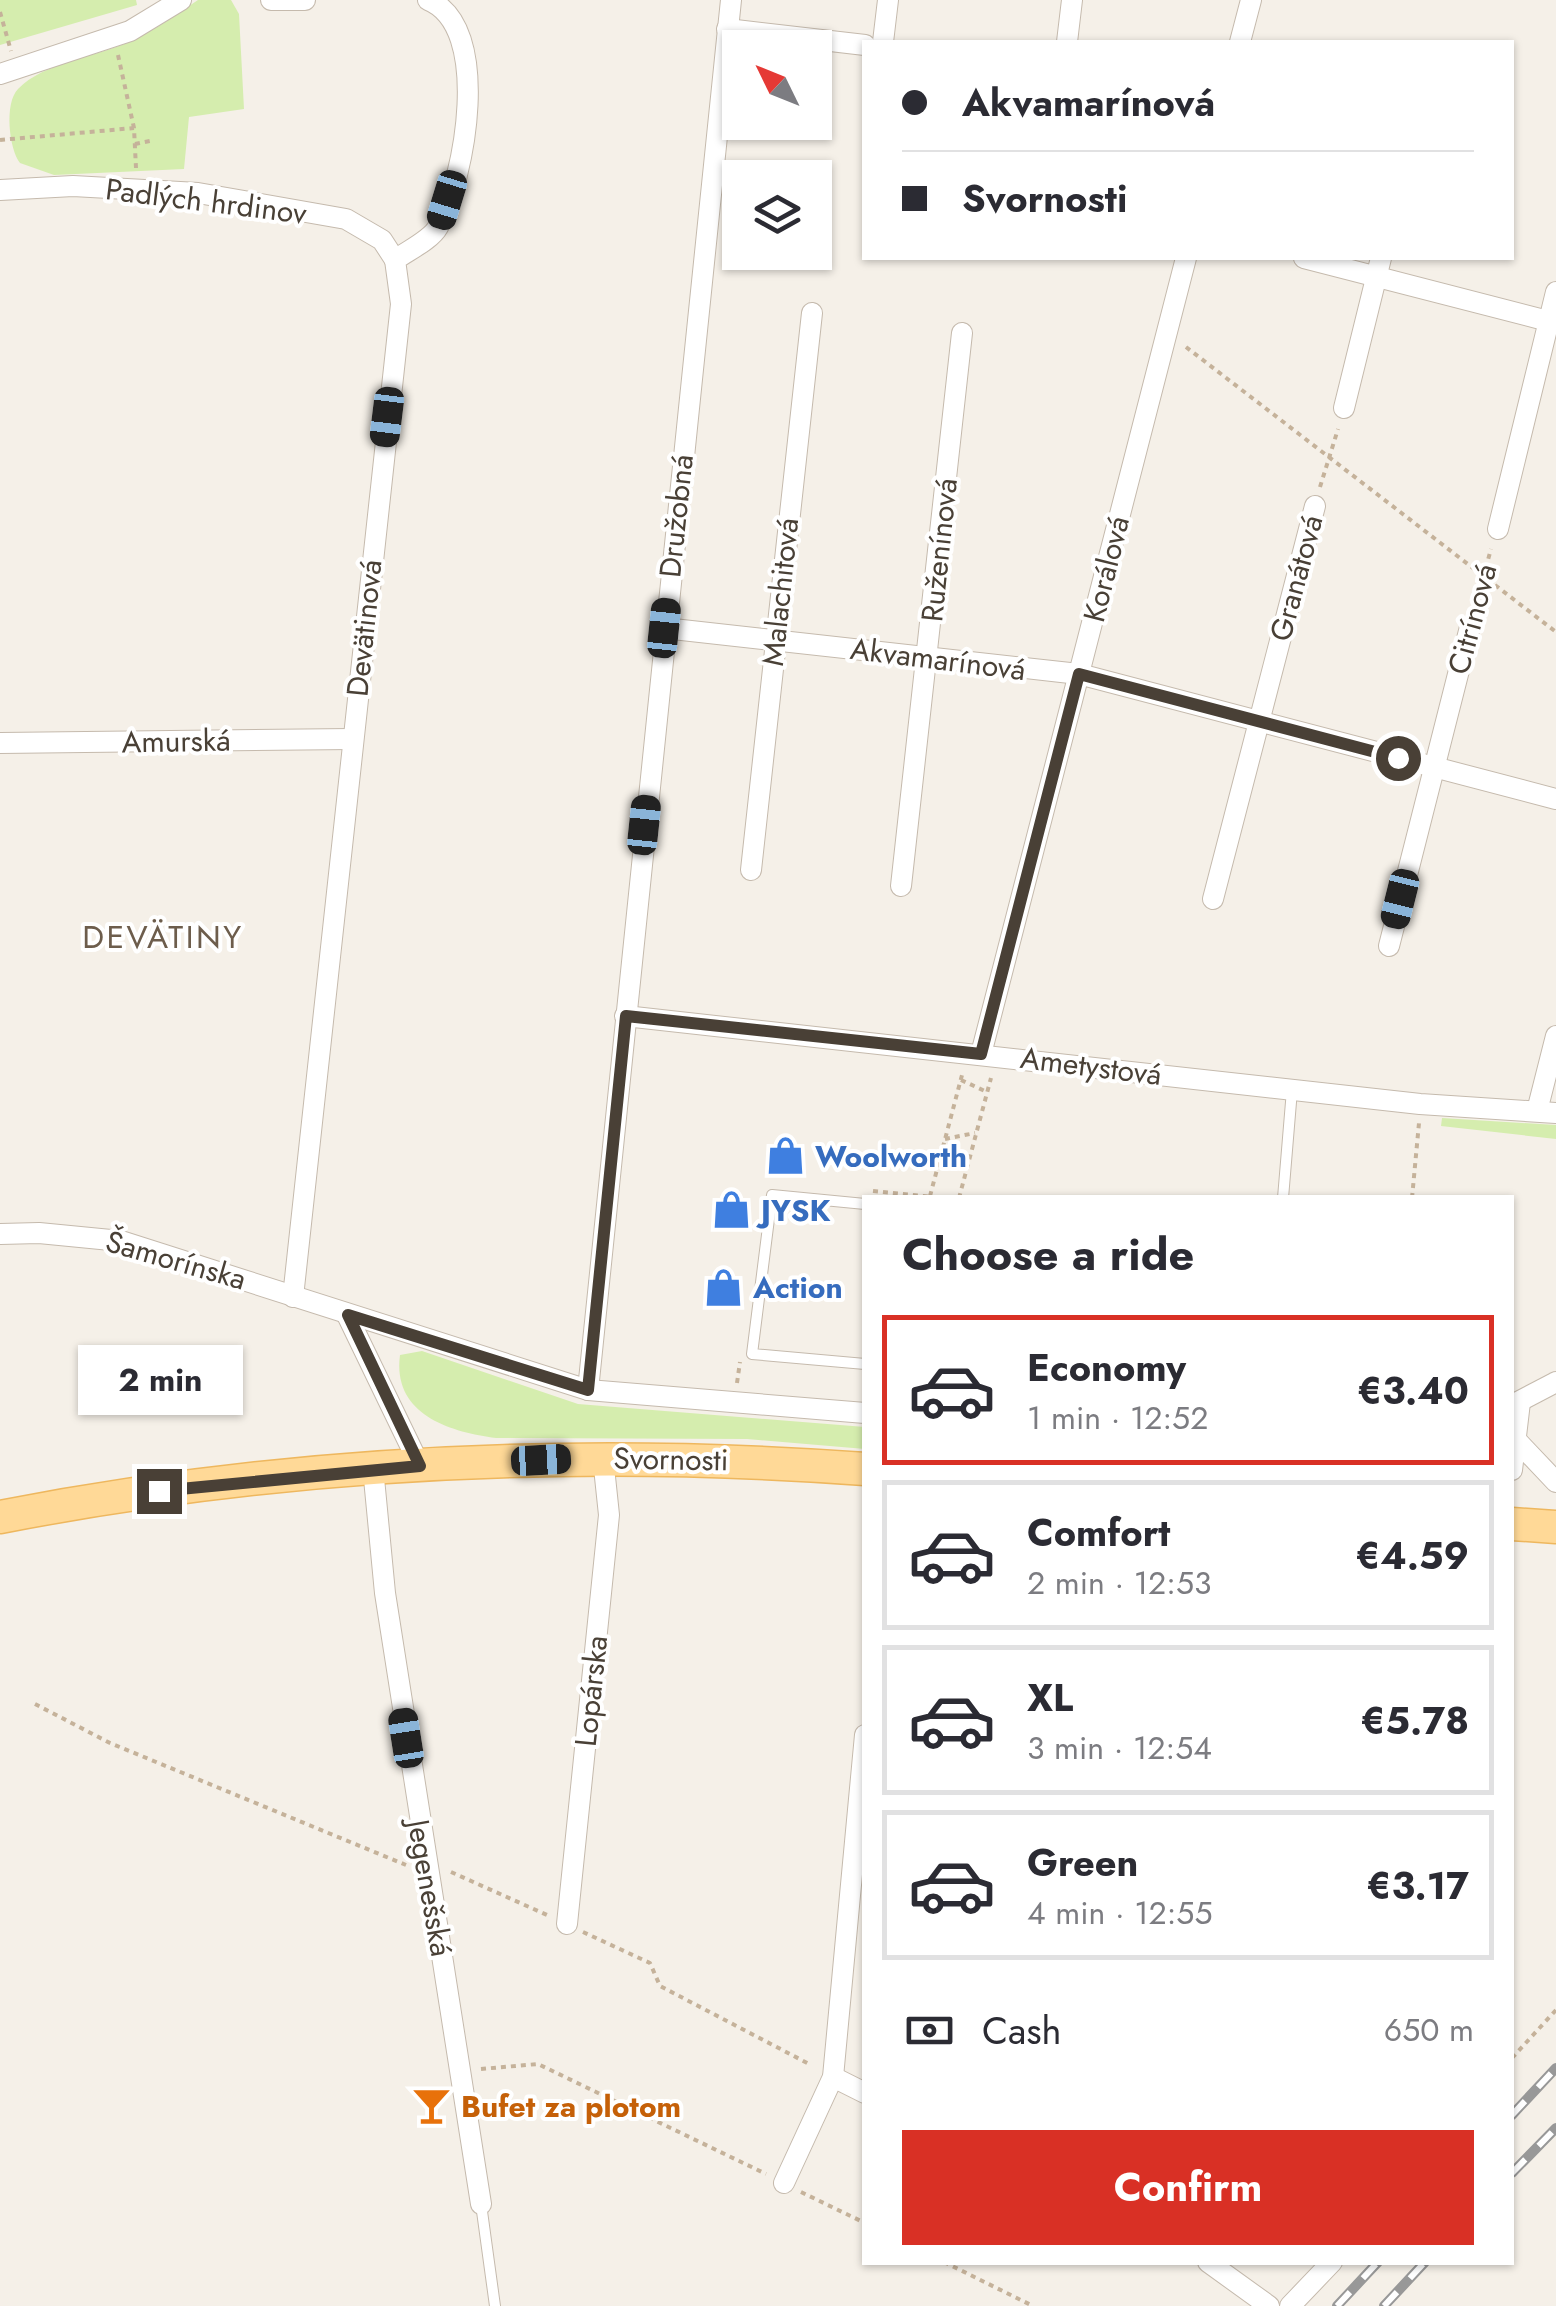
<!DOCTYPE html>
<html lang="en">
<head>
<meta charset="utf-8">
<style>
	:root { --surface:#fff; --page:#f2f2f3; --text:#2b2b33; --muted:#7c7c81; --line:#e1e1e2; --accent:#d93025 }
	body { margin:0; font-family:Jost,sans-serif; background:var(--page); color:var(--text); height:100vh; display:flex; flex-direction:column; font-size:38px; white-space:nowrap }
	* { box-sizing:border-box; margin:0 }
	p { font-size:32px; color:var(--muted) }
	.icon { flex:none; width:55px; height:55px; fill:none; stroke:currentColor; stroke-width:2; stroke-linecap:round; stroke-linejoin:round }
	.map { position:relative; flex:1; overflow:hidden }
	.panel { position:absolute; left:862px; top:1195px; width:652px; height:1070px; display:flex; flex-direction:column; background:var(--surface); border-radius:0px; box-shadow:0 2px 8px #0004 }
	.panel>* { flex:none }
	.hud { position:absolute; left:862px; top:40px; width:652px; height:220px; border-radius:0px; box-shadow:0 2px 8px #0004; display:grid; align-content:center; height:220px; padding:0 40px; background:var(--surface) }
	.needle { width:65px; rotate:313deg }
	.buttons { position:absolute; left:722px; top:30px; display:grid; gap:20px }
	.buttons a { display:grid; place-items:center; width:110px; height:110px; border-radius:0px; background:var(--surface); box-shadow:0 2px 8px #0004; font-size:50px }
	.end { position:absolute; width:45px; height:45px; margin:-22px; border:12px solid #494036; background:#fff; box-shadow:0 0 0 5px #fff }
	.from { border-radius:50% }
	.bubble { position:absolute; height:70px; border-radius:0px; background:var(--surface); box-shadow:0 2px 8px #0004; font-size:32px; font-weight:700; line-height:70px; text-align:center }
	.car { position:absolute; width:30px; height:60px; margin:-30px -15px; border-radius:12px; box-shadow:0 0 8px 2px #0007; background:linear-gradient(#222 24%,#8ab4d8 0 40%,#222 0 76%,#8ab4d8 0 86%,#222 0) }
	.hud b { display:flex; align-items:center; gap:35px; height:95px; font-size:38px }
	.hud b+b { border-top:2px solid var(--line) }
	.hud i { width:25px; height:25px; background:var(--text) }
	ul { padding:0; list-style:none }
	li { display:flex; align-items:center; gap:30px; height:150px; margin:0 20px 15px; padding:0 20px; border:5px solid var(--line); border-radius:0px }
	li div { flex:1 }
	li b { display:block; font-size:38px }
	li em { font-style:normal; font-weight:700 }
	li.on { border-color:var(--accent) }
	li>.icon { width:90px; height:90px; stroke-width:1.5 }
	h2 { padding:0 40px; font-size:45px; line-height:120px }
	.pay { display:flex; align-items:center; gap:25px; height:110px; padding:0 40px; font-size:38px }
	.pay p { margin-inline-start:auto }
	.button { display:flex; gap:20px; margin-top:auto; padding:20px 40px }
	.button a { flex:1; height:115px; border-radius:0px; background:var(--accent); color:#fff; font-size:40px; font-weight:700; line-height:115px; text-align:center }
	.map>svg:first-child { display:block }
	.green { fill:#d5edae }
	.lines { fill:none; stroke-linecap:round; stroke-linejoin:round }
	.lane-casing { stroke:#c5baad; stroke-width:12 }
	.street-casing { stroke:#c5baad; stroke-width:22 }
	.primary-casing { stroke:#eeb75e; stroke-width:35 }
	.path { stroke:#c5b29a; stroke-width:4; stroke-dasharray:5 5; stroke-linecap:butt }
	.lane { stroke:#fff; stroke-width:10 }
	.street { stroke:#fff; stroke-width:20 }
	.primary { stroke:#ffd997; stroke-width:32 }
	.rail-casing { stroke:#989898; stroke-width:10 }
	.rail { stroke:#fff; stroke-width:6; stroke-dasharray:19; stroke-linecap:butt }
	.route { stroke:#494036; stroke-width:12 }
	.labels { text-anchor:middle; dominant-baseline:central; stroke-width:8; stroke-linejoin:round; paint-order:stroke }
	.street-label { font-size:30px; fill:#494036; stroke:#fff }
	.shop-label { font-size:30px; font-weight:bold; fill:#366cbe; stroke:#fff; text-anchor:start }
	.food-label { font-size:30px; font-weight:bold; fill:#c56008; stroke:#fff; text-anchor:start }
	.neighbourhood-label { font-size:32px; letter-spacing:2.5px; fill:#6d5d4c; stroke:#fff }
</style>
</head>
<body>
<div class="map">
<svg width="1556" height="2306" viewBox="0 0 1556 2306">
	<rect width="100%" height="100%" fill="#f5f0e8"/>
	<g class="green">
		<path d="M 0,0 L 136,0 L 137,5 L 0,45 Z"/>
		<path d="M 198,0 L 231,0 L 239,14 L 244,109 L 189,117 L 184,169 L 54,175 L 20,163 C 9,149 4,103 18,89 C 44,62 97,57 131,41 C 155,30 176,15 198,0 Z"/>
		<path d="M 1442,1118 L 1556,1125 L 1556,1139 L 1441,1126 Z"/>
		<path d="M 422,1351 L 578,1404 L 865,1427 L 865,1449 L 747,1439 L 496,1438 C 449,1432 392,1414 400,1355 Z"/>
	</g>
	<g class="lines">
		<defs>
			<g id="lane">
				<path d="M 1283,1198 L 1292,1090"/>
				<path d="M 865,1204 L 772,1195 L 752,1354 L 865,1364"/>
				<path d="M 481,2204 L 495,2306"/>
			</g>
			<g id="street">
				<path d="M 271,0 L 305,0"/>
				<path d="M 727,29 L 865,45"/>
				<path d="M 883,42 L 888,0"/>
				<path d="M 1067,42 L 1072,0"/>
				<path d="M 1240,42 L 1251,0"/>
				<path d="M 0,74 L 130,31 L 181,0"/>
				<path d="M 0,190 L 73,186 L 198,193 L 346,219 L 382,240 L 395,260"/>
				<path d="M 1304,258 L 1556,323"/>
				<path d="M 1344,408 L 1381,258"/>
				<path d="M 1498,529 L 1556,292"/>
				<path d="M 664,628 L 1079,674 L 1556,799"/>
				<path d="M 0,743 L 352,739"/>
				<path d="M 751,870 L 812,313"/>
				<path d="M 901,886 L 962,333"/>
				<path d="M 1213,899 L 1315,506"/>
				<path d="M 1389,946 L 1470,627"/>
				<path d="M 625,1016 L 1420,1104 L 1556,1113"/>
				<path d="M 981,1054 L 1186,258"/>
				<path d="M 1537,1111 L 1556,1036"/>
				<path d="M 0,1234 L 39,1233 L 121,1241 L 588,1390 L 865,1413"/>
				<path d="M 293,1297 L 401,304 L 395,260 C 407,251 431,240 438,227 C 465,179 493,26 428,0"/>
				<path d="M 347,1315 L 420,1466"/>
				<path d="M 588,1390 L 731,0"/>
				<path d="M 1512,1405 L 1556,1382"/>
				<path d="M 1518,1442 L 1556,1482"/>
				<path d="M 373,1468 L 385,1593 L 481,2204"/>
				<path d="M 1512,1470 L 1520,1402"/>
				<path d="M 567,1924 L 609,1515 L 603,1458"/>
				<path d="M 833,2077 L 865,2093"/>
				<path d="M 784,2183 L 833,2077 L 865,1735"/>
				<path d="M 1208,2262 L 1269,2306"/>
				<path d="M 1290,2306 L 1332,2262"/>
			</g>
			<g id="primary">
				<path d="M 0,1517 C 284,1462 577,1448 865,1469"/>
				<path d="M 1512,1524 L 1556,1527"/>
			</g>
		</defs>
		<use href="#lane" class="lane-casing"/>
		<use href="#street" class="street-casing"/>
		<use href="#primary" class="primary-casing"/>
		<g class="path">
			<path d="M 0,12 L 11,51"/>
			<path d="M 118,55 L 134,128 L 136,168"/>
			<path d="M 0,140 L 134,128"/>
			<path d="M 135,144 L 150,141"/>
			<path d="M 1186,347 L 1556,632"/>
			<path d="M 1320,487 L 1338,429"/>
			<path d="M 1475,607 L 1491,549"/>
			<path d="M 961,1080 L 987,1092"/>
			<path d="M 945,1139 L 975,1133"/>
			<path d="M 873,1191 L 942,1198"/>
			<path d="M 930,1196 L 962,1075"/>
			<path d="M 959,1198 L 991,1078"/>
			<path d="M 1412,1198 L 1419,1123"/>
			<path d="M 737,1383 L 740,1362"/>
			<path d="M 35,1704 L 110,1743 L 406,1865"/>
			<path d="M 451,1872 L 547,1915"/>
			<path d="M 583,1932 L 650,1963 L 660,1986 L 811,2065"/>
			<path d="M 1512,2058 L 1556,2010"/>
			<path d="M 481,2069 L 538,2064 L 766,2174"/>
			<path d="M 801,2192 L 865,2223"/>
			<path d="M 944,2262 L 1033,2306"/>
		</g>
		<use href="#lane" class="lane"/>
		<use href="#street" class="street"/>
		<use href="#primary" class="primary"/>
		<defs>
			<g id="rail">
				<path d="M 1512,2115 L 1556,2068"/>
				<path d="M 1512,2173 L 1556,2128"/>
				<path d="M 1337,2306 L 1378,2262"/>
				<path d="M 1384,2306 L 1425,2262"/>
			</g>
		</defs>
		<use href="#rail" class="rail-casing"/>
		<use href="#rail" class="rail"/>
	</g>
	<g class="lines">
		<path class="route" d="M 159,1491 L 420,1466 L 348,1315 L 588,1390 L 626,1016 L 981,1054 L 1079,674 L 1398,758"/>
	</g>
	<defs>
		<symbol id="shop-bare" viewBox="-9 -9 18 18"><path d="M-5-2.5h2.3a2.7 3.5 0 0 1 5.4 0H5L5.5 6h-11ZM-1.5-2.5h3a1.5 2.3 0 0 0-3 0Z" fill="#3f7fe0" stroke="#fff" stroke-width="2.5" paint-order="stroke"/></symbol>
		<symbol id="bar-bare" viewBox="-9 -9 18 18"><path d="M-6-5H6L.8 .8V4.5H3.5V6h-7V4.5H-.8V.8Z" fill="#e8710a" stroke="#fff" stroke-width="2.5" paint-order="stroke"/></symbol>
	</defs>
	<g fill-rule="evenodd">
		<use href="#shop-bare" x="758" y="1128" width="55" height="55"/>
		<use href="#shop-bare" x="704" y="1182" width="55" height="55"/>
		<use href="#shop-bare" x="696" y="1260" width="55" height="55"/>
		<use href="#bar-bare" x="404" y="2078" width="55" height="55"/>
	</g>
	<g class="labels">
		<g class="street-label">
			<text transform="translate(206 201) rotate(7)">Padlých hrdinov</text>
			<text transform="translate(676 516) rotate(-84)">Družobná</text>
			<text transform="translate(939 550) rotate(-84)">Ruženínová</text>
			<text transform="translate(1106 569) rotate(-76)">Korálová</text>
			<text transform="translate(1296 578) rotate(-75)">Granátová</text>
			<text transform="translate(780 592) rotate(-84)">Malachitová</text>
			<text transform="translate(1472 619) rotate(-75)">Citrínová</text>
			<text transform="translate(364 628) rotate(-84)">Devätinová</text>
			<text transform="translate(938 659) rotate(7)">Akvamarínová</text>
			<text transform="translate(176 741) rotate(-1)">Amurská</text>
			<text transform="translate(1091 1066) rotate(7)">Ametystová</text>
			<text transform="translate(176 1260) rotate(16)">Šamorínska</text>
			<text transform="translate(671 1459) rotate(1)">Svornosti</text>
			<text transform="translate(591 1691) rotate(-84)">Lopárska</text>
			<text transform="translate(430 1888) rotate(80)">Jegenešská</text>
		</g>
		<g class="shop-label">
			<text x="815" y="1156">Woolworth</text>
			<text x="761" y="1210">JYSK</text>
			<text x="753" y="1287">Action</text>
		</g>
		<g class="food-label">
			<text x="461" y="2106">Bufet za plotom</text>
		</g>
		<g class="neighbourhood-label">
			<text x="163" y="937">DEVÄTINY</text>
		</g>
	</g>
</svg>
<div class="buttons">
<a><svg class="needle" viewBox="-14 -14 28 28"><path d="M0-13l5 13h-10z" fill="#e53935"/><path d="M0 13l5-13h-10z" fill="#7c7c81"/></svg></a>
<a><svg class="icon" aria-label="layers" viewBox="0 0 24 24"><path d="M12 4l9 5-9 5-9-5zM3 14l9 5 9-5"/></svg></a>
</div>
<i class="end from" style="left:1398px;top:758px"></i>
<i class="end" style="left:159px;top:1491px"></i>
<div class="bubble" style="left:78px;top:1345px;width:165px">2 min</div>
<i class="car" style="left:447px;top:200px;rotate:197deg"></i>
<i class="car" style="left:387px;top:417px;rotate:187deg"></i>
<i class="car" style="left:664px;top:628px;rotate:6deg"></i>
<i class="car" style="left:644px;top:825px;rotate:6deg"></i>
<i class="car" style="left:1400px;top:899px;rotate:194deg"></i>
<i class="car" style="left:541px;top:1460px;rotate:87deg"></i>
<i class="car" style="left:406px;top:1738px;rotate:351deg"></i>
<div class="hud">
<b><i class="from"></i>Akvamarínová</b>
<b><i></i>Svornosti</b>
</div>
<section class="panel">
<h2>Choose a ride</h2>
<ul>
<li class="on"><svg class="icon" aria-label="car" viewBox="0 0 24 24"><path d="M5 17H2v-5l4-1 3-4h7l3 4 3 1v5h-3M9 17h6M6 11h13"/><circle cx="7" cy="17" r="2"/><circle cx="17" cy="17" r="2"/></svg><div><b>Economy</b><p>1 min · 12:52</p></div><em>€3.40</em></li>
<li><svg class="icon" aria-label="car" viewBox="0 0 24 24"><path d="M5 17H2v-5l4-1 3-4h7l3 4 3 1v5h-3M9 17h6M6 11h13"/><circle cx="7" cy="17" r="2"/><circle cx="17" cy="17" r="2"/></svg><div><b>Comfort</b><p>2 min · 12:53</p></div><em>€4.59</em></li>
<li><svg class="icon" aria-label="car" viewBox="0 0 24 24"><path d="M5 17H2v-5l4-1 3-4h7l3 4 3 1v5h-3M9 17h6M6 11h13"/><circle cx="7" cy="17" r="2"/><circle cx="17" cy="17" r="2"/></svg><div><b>XL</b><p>3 min · 12:54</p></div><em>€5.78</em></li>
<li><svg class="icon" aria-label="car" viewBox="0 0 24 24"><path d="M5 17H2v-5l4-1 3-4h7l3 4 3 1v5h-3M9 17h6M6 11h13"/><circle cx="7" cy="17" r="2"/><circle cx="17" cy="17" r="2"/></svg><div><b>Green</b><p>4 min · 12:55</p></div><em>€3.17</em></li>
</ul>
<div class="pay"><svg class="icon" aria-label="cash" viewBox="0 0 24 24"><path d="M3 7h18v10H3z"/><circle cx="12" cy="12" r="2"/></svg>Cash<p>650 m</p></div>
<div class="button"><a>Confirm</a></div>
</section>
</div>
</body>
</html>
